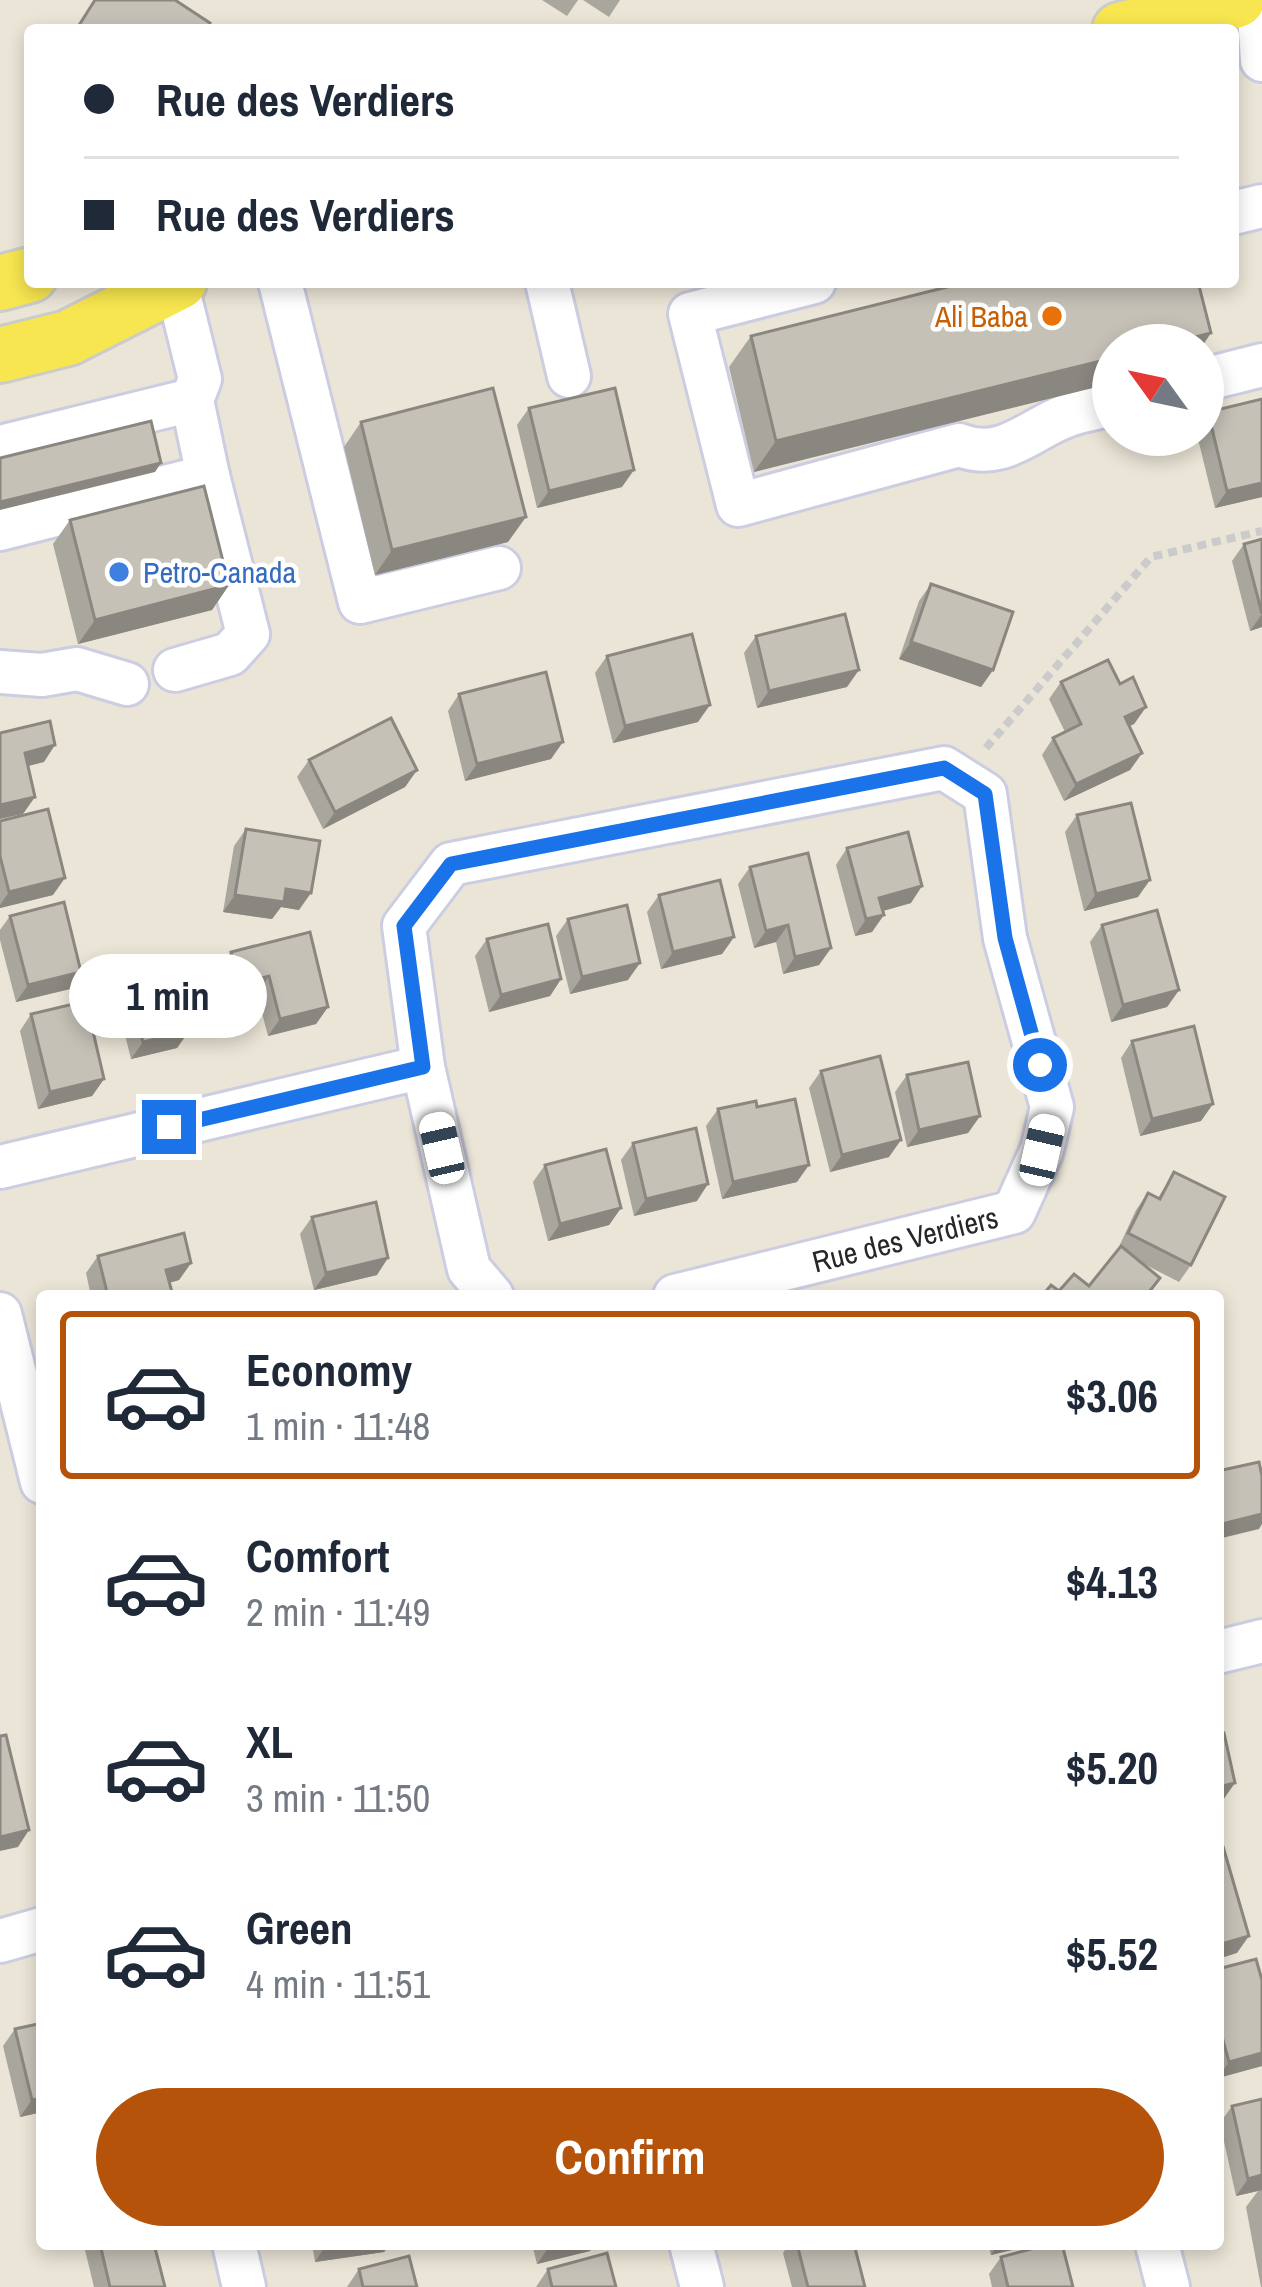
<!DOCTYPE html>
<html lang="en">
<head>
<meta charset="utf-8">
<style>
	:root { --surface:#fff; --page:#f2f2f3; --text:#1f2937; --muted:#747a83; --line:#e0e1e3; --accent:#b45309 }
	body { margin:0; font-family:"Archivo Narrow",sans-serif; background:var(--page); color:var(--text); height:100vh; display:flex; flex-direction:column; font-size:45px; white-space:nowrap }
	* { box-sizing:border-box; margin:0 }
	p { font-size:39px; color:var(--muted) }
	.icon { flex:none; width:66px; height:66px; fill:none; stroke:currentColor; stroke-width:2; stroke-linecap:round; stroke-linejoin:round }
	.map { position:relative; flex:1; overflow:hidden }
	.drawer { position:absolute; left:36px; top:1290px; width:1188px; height:960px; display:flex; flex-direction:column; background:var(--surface); border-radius:12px; box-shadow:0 6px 18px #0003 }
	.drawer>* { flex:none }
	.guide { position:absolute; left:24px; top:24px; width:1215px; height:264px; border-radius:12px; box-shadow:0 6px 18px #0003; display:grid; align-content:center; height:264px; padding:0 60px; background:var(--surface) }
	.needle { width:78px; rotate:303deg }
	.controls { position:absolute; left:1092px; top:324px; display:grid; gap:24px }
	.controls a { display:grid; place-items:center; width:132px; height:132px; border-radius:50%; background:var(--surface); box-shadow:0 6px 18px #0003; font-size:60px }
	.end { position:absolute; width:54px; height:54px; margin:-27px; border:15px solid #1a73e8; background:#fff; box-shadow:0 0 0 6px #fff }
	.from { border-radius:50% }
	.bubble { position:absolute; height:84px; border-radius:42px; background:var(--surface); box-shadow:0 6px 18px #0003; font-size:39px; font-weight:800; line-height:84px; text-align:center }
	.car { position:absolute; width:36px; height:72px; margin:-36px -18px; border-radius:15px; box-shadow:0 0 9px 3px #0007; background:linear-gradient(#fff 24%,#345 0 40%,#fff 0 76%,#345 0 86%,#fff 0) }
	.guide b { display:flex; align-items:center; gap:42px; height:114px; font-size:45px }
	.guide b+b { border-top:3px solid var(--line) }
	.guide i { width:30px; height:30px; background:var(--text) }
	ul { padding:21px 0 0; list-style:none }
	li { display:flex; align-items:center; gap:36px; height:168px; margin:0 24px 18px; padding:0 36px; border:6px solid transparent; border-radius:12px }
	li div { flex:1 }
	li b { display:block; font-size:45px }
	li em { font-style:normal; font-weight:800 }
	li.selected { border-color:var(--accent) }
	li>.icon { width:108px; height:108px; stroke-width:1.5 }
	.action { display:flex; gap:24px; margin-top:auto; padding:24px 60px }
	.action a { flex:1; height:138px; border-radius:72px; background:var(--accent); color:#fff; font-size:48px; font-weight:800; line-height:138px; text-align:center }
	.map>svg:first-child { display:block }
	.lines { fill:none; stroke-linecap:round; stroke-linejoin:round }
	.minor-casing { stroke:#cccde1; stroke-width:48 }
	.major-casing { stroke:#cbcbcb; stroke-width:60 }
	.path { stroke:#cbcbcb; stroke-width:8; stroke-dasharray:9 6; stroke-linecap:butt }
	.minor { stroke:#fff; stroke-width:42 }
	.major { stroke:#f7e64f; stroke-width:54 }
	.wall { fill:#a9a69d }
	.shaded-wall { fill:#8a8780 }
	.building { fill:#c5c1b7; stroke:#8a8780; stroke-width:3 }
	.route { stroke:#1a73e8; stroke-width:15 }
	.food-dot { fill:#e8710a; stroke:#fff; stroke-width:4.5 }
	.shop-dot { fill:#3f7fe0; stroke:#fff; stroke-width:4.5 }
	.labels { text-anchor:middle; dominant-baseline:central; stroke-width:9; stroke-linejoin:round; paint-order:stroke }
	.food-label { font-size:30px; fill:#c56008; stroke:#fff; text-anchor:end }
	.shop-label { font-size:30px; fill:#366cbe; stroke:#fff; text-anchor:start }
	.street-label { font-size:30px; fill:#272727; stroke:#fff }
</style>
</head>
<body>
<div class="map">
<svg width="1262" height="2287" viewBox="0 0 1262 2287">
	<rect width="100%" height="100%" fill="#ebe5d7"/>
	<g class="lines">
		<defs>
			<g id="minor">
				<path d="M 1258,0 L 1262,60"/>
				<path d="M 1233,213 L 1262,206"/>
				<path d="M 280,282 L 360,602 L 499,568"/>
				<path d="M 547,282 L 569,376"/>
				<path d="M 814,282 L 690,314 L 738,505 L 959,445 C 1003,462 1030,429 1066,416 C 1081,410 1098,408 1113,404"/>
				<path d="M 1203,380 L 1262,365"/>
				<path d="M 0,447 L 192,400"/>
				<path d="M 0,529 L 208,476 L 192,400 L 200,379 L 176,282"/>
				<path d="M 175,670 L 230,654 L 248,634 L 208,476"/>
				<path d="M 0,672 L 42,675 L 77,669 L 127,684"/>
				<path d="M 0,1167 L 423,1067"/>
				<path d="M 492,1296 L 469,1269 L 423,1067 L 404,926 L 451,864 L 944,768 L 985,794 L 1005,938 L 1052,1107 L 1042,1150 L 1014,1212 L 675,1296"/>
				<path d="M 0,1314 L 42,1482"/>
				<path d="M 1218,1652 L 1262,1641"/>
				<path d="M 0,1941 L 42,1929"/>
				<path d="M 234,2244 L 244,2287"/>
				<path d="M 691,2244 L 702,2287"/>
				<path d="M 1157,2244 L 1168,2287"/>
			</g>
			<g id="major">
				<path d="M 1120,30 L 1237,0"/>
				<path d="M 0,283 L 30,275"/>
				<path d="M 0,355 L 68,338 L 179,282"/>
			</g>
		</defs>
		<use href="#minor" class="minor-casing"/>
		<use href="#major" class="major-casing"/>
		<path class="path" d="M 986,748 L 1151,557 L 1262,531"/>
		<use href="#minor" class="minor"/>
		<use href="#major" class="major"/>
	</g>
	<g class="wall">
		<path d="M 542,0 L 578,0 L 567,16 Z"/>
		<path d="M 583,0 L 620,0 L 609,17 Z"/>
		<path d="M 751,336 L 1203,345 L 754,472 L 729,367 Z"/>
		<path d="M 1262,399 L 1262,497 L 1215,508 L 1197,435 L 1203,435 L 1203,419 L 1208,412 Z"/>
		<path d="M 529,408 L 622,487 L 537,508 L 517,425 Z"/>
		<path d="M 361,422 L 508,542 L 375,575 L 344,447 Z"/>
		<path d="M 70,520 L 229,585 L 212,610 L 78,644 L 53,544 Z"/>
		<path d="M 1262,539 L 1262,627 L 1250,631 L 1232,561 L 1244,544 Z"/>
		<path d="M 931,584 L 993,670 L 981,687 L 899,659 L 919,601 Z"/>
		<path d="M 756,636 L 847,687 L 757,708 L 744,653 Z"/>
		<path d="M 607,656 L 698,722 L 613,743 L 595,673 Z"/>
		<path d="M 1061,682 L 1120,684 L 1146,707 L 1134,724 L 1129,726 L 1142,753 L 1130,770 L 1064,801 L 1042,755 L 1053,738 L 1065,732 L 1049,699 Z"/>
		<path d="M 459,694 L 551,759 L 465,781 L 448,711 Z"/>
		<path d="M 309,760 L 417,770 L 405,787 L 323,829 L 297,777 Z"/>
		<path d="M 1077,815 L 1138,897 L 1084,911 L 1065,832 Z"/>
		<path d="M 0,821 L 53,895 L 0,908 Z"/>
		<path d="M 246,829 L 299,910 L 281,907 L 272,919 L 223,912 L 234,846 Z"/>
		<path d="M 847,848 L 911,903 L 883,911 L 872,932 L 855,936 L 836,865 Z"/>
		<path d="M 750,867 L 831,948 L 819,965 L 783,974 L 776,942 L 754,948 L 738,884 Z"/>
		<path d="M 659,895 L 734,937 L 722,954 L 661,969 L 647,912 Z"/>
		<path d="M 10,916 L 81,972 L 70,989 L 16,1002 L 0,940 L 0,930 Z"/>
		<path d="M 568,919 L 628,980 L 570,994 L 556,936 Z"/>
		<path d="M 1102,925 L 1179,990 L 1167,1007 L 1111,1022 L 1090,942 Z"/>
		<path d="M 487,939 L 561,979 L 550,996 L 489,1012 L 475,956 Z"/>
		<path d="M 231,952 L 328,1007 L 316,1024 L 268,1036 L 257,994 L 227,1001 L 219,969 Z"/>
		<path d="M 130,990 L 189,1031 L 177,1048 L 131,1059 L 118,1007 Z"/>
		<path d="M 31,1014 L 104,1079 L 92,1096 L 38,1109 L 20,1031 Z"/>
		<path d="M 1132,1041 L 1201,1121 L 1140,1136 L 1121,1058 Z"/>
		<path d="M 821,1071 L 889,1157 L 830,1172 L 809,1088 Z"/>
		<path d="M 907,1075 L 980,1116 L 968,1133 L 907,1147 L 895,1092 Z"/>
		<path d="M 757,1107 L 797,1182 L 722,1199 L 706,1126 L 718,1109 Z"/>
		<path d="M 633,1143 L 697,1201 L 634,1216 L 621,1160 Z"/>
		<path d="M 545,1165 L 621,1208 L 609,1225 L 548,1241 L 533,1182 Z"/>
		<path d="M 1174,1172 L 1191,1265 L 1179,1282 L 1142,1263 L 1148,1296 L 1059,1291 L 1089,1286 L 1117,1251 L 1136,1210 L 1148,1193 L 1158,1198 Z"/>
		<path d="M 312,1217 L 377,1275 L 314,1290 L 300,1234 Z"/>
		<path d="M 98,1256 L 191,1263 L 179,1280 L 169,1283 L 173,1296 L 91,1296 L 86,1273 Z"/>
		<path d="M 1218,1969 L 1262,2066 L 1218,2078 Z"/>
		<path d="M 42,2023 L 42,2112 L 20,2117 L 3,2046 L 15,2029 Z"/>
		<path d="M 1262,2099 L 1262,2287 L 1261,2287 L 1246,2207 L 1258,2191 L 1236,2196 L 1220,2123 L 1232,2106 Z"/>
		<path d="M 89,2244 L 154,2244 L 165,2287 L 94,2287 L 85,2250 Z"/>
		<path d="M 312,2244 L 390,2244 L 384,2252 L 315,2262 Z"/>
		<path d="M 532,2244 L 595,2244 L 590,2251 L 537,2264 Z"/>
		<path d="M 789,2244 L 854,2244 L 865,2287 L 792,2287 L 783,2253 Z"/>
		<path d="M 988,2244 L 1037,2244 L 991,2255 Z"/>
		<path d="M 1001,2257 L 1073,2287 L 992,2287 L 989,2274 Z"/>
		<path d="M 359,2269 L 417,2287 L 347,2287 Z"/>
		<path d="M 548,2269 L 616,2287 L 536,2287 Z"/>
	</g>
	<g class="shaded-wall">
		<path d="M 1211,333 L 1203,345 L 1164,345 Z"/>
		<path d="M 1113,358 L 1113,383 L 754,472 L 776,441 Z"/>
		<path d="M 161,463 L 155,472 L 0,510 L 0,502 Z"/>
		<path d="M 634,470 L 622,487 L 537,508 L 549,491 Z"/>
		<path d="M 1262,483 L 1262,497 L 1215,508 L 1227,491 Z"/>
		<path d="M 526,517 L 508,542 L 375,575 L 392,550 Z"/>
		<path d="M 229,585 L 212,610 L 78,644 L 95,620 Z"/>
		<path d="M 1262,614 L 1262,627 L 1250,631 Z"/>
		<path d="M 911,642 L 993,670 L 981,687 L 899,659 Z"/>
		<path d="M 859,670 L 847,687 L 757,708 L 769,691 Z"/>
		<path d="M 710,705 L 698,722 L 613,743 L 625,726 Z"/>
		<path d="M 1146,707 L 1134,724 L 1113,734 L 1125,717 Z"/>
		<path d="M 563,742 L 551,759 L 465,781 L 477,764 Z"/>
		<path d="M 55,745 L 44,762 L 13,770 L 25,753 Z"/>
		<path d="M 1142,753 L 1130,770 L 1064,801 L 1076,784 Z"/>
		<path d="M 417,770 L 405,787 L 323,829 L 335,812 Z"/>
		<path d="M 35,797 L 23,814 L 0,819 L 0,805 Z"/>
		<path d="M 65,878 L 53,895 L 0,908 L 0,905 L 9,892 Z"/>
		<path d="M 1150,880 L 1138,897 L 1084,911 L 1096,894 Z"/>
		<path d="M 922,886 L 911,903 L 868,915 L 879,898 Z"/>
		<path d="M 286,889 L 311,893 L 299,910 L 281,907 L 272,919 L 223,912 L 235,895 Z"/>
		<path d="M 884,915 L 872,932 L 855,936 L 866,919 Z"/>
		<path d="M 788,925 L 776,942 L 754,948 L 766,931 Z"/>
		<path d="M 734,937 L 722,954 L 661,969 L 673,952 Z"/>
		<path d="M 831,948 L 819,965 L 783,974 L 795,957 Z"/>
		<path d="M 640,963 L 628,980 L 570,994 L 582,977 Z"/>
		<path d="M 81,972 L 70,989 L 16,1002 L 28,985 Z"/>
		<path d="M 269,976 L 257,994 L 227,1001 L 239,984 Z"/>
		<path d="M 561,979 L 550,996 L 489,1012 L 501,995 Z"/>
		<path d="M 1179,990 L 1167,1007 L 1111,1022 L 1123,1005 Z"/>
		<path d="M 328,1007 L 316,1024 L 268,1036 L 280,1019 Z"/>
		<path d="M 189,1031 L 177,1048 L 131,1059 L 143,1042 Z"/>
		<path d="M 104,1079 L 92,1096 L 38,1109 L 50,1092 Z"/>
		<path d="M 1213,1104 L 1201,1121 L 1140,1136 L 1152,1119 Z"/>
		<path d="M 980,1116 L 968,1133 L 907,1147 L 919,1130 Z"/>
		<path d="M 901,1140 L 889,1157 L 830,1172 L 842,1155 Z"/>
		<path d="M 809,1165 L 797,1182 L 722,1199 L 733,1182 Z"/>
		<path d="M 708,1184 L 697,1201 L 634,1216 L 646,1199 Z"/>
		<path d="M 621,1208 L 609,1225 L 548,1241 L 560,1224 Z"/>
		<path d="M 388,1258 L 377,1275 L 314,1290 L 326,1273 Z"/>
		<path d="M 191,1263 L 179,1280 L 154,1287 L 166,1270 Z"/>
		<path d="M 1262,1514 L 1262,1524 L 1259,1529 L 1218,1539 L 1218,1525 Z"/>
		<path d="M 1235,1783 L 1223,1800 L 1218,1801 L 1218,1787 Z"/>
		<path d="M 29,1830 L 18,1847 L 0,1851 L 0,1837 Z"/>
		<path d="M 1249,1936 L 1237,1953 L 1218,1959 L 1218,1945 Z"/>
		<path d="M 1262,2053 L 1262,2066 L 1218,2078 L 1229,2062 Z"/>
		<path d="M 42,2098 L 42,2112 L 20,2117 L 32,2100 Z"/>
		<path d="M 1262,2175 L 1262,2190 L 1236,2196 L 1248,2179 Z"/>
		<path d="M 390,2244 L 384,2252 L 315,2262 L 326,2245 Z"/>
		<path d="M 561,2244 L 595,2244 L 590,2251 L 537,2264 L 549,2247 Z"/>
		<path d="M 998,2244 L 1037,2244 L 991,2255 Z"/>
	</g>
	<g class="building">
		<path d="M 95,0 L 175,0 L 210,23 L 206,30 L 76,30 Z"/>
		<path d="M 967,282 L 1198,282 L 1211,333 L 1164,345 L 1113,345 L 1113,358 L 776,441 L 751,336 Z"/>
		<path d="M 493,388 L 526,517 L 392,550 L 361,422 Z"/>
		<path d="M 615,388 L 634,470 L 549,491 L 529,408 Z"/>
		<path d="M 1262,399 L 1262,483 L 1227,491 L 1208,412 Z"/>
		<path d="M 151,421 L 161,463 L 0,502 L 0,458 Z"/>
		<path d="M 204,486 L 229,585 L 95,620 L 70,520 Z"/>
		<path d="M 1262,539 L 1262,614 L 1244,544 Z"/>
		<path d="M 931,584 L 1013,612 L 993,670 L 911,642 Z"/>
		<path d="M 845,614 L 859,670 L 769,691 L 756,636 Z"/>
		<path d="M 692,634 L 710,705 L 625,726 L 607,656 Z"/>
		<path d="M 1108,660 L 1120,684 L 1133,677 L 1146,707 L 1125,717 L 1142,753 L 1076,784 L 1053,738 L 1081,724 L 1061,682 Z"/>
		<path d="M 546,672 L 563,742 L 477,764 L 459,694 Z"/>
		<path d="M 391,718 L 417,770 L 335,812 L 309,760 Z"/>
		<path d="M 50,721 L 55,745 L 25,753 L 35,797 L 0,805 L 0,733 Z"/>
		<path d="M 1131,803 L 1150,880 L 1096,894 L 1077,815 Z"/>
		<path d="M 48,809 L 65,878 L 9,892 L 0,856 L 0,821 Z"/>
		<path d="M 246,829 L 320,841 L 311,893 L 286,889 L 284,902 L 235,895 Z"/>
		<path d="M 908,832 L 922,886 L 879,898 L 884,915 L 866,919 L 847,848 Z"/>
		<path d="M 808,853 L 831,948 L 795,957 L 788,925 L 766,931 L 750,867 Z"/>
		<path d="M 720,880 L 734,937 L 673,952 L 659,895 Z"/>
		<path d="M 64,902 L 81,972 L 28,985 L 10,916 Z"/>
		<path d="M 627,905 L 640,963 L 582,977 L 568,919 Z"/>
		<path d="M 1157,910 L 1179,990 L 1123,1005 L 1102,925 Z"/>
		<path d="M 548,924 L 561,979 L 501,995 L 487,939 Z"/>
		<path d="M 310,932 L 328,1007 L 280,1019 L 269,976 L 239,984 L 231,952 Z"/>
		<path d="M 177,979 L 189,1031 L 143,1042 L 130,990 Z"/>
		<path d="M 86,1001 L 104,1079 L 50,1092 L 31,1014 Z"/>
		<path d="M 1194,1026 L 1213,1104 L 1152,1119 L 1132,1041 Z"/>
		<path d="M 880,1056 L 901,1140 L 842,1155 L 821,1071 Z"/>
		<path d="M 968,1062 L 980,1116 L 919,1130 L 907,1075 Z"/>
		<path d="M 795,1099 L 809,1165 L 733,1182 L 718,1109 L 756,1101 L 757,1107 Z"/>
		<path d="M 696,1128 L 708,1184 L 646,1199 L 633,1143 Z"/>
		<path d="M 606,1149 L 621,1208 L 560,1224 L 545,1165 Z"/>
		<path d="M 1174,1172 L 1225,1197 L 1191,1265 L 1128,1233 L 1148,1193 L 1160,1199 Z"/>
		<path d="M 376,1202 L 388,1258 L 326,1273 L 312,1217 Z"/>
		<path d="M 184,1233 L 191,1263 L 166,1270 L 173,1296 L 108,1296 L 98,1256 Z"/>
		<path d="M 1121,1246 L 1160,1278 L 1146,1296 L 1042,1296 L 1051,1285 L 1059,1291 L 1074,1274 L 1089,1286 Z"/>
		<path d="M 1259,1462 L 1262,1476 L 1262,1514 L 1218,1525 L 1218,1471 Z"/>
		<path d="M 1224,1733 L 1235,1783 L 1218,1787 L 1218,1734 Z"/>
		<path d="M 6,1735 L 29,1830 L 0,1837 L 0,1736 Z"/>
		<path d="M 1222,1843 L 1249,1936 L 1218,1945 L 1218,1845 Z"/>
		<path d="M 1256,1959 L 1262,1980 L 1262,2053 L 1229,2062 L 1218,2022 L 1218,1969 Z"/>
		<path d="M 42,2023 L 42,2098 L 32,2100 L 15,2029 Z"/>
		<path d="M 1262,2099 L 1262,2175 L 1248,2179 L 1232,2106 Z"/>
		<path d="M 100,2244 L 154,2244 L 165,2287 L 110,2287 Z"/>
		<path d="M 797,2244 L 854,2244 L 865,2287 L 808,2287 Z"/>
		<path d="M 1050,2244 L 1062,2244 L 1073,2287 L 1008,2287 L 1001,2257 Z"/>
		<path d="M 607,2253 L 616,2287 L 552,2287 L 548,2269 Z"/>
		<path d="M 409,2256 L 417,2287 L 363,2287 L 359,2269 Z"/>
	</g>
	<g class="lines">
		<path class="route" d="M 169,1127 L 423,1067 L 404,926 L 451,864 L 944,768 L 985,794 L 1005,938 L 1040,1065"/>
	</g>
	<circle class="food-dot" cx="1052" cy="316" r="12"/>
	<circle class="shop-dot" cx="119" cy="572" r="12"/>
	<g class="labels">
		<g class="food-label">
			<text x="1028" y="316">Ali Baba</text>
		</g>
		<g class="shop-label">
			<text x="143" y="572">Petro-Canada</text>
		</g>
		<g class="street-label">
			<text transform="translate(905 1239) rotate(-14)">Rue des Verdiers</text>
		</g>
	</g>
</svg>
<div class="controls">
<a><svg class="needle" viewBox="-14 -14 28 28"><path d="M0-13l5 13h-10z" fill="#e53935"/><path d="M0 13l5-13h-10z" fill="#747a83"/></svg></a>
</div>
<i class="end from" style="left:1040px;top:1065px"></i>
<i class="end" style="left:169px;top:1127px"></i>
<div class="bubble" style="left:69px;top:954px;width:198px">1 min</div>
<i class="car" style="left:442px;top:1148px;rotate:347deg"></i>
<i class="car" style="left:1042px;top:1150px;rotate:13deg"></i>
<div class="guide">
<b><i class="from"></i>Rue des Verdiers</b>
<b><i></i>Rue des Verdiers</b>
</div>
<section class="drawer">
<ul>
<li class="selected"><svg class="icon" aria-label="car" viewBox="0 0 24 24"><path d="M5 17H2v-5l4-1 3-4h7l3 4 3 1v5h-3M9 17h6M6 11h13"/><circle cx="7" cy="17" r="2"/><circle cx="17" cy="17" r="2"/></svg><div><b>Economy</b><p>1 min · 11:48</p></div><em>$3.06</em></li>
<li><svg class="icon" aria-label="car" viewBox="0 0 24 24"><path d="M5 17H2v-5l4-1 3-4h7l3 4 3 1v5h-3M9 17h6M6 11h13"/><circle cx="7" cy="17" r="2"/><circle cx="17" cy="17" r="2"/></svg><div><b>Comfort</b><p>2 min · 11:49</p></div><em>$4.13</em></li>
<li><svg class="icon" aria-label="car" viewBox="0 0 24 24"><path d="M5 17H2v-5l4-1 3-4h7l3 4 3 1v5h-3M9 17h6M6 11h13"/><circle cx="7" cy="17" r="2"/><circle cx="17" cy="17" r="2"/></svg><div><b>XL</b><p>3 min · 11:50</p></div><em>$5.20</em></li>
<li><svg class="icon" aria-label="car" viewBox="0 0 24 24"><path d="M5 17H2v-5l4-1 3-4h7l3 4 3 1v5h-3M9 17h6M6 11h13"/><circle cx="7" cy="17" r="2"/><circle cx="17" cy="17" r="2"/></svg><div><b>Green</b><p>4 min · 11:51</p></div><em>$5.52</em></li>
</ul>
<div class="action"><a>Confirm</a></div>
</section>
</div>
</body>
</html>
